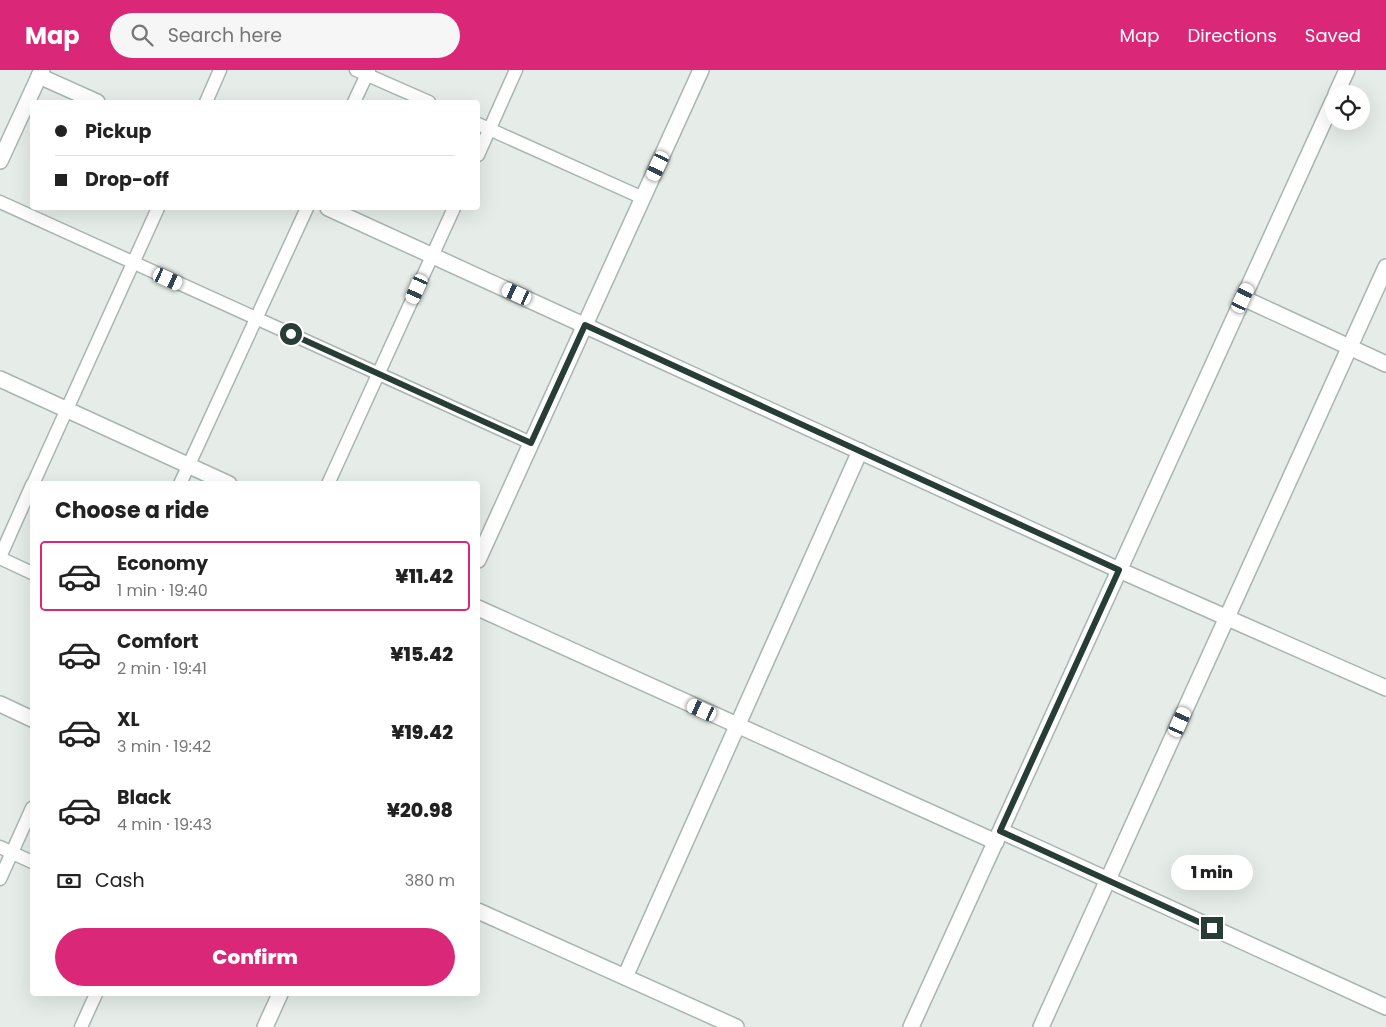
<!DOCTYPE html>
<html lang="en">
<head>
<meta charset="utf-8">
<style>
	:root { --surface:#fff; --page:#f6f6f6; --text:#222; --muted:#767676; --line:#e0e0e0; --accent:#db2777 }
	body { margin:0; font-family:Poppins,sans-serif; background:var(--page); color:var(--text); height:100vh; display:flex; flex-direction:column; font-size:19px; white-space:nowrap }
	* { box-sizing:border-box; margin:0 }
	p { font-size:16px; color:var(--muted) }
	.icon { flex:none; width:28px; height:28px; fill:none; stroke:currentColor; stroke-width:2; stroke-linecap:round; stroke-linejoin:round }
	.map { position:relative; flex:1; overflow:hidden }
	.drawer { position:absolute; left:30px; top:411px; width:450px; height:515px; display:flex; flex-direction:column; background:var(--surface); border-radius:5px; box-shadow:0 5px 20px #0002 }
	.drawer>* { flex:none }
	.top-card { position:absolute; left:30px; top:30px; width:450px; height:110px; border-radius:5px; box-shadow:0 5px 20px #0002; display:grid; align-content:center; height:110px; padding:0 25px; background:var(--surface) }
	.buttons { position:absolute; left:1325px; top:15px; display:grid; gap:10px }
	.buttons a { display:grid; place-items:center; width:45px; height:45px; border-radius:50%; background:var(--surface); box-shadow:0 5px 20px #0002; font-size:25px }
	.end { position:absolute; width:22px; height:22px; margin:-11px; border:6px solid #273d36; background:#fff; box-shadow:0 0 0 2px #fff }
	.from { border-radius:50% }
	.bubble { position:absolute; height:35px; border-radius:18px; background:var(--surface); box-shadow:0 5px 20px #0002; font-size:16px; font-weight:800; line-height:35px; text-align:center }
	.car { position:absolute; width:15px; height:30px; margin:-15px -8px; border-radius:6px; box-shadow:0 0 4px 1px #0007; background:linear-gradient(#fff 24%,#345 0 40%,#fff 0 76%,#345 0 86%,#fff 0) }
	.top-card b { display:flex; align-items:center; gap:18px; height:48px; font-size:19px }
	.top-card b+b { border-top:1px solid var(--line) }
	.top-card i { width:12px; height:12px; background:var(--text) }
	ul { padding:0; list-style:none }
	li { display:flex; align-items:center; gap:15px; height:70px; margin:0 10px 8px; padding:0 15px; border:2px solid transparent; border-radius:5px }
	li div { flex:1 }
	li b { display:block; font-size:19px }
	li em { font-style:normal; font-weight:800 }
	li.current { border-color:var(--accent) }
	li>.icon { width:45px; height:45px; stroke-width:1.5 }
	h2 { padding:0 25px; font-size:22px; line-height:60px }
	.pay { display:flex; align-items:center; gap:12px; height:55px; padding:0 25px; font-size:19px }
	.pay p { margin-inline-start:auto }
	.button { display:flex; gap:10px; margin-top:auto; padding:10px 25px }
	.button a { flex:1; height:58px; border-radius:30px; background:var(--accent); color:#fff; font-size:20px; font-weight:800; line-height:58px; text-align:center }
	header { display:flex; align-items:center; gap:30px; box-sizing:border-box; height:70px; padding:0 25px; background:var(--accent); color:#fff }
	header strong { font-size:24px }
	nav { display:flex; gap:28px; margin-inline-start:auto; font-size:18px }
	.search { width:350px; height:45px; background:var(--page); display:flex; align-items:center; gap:12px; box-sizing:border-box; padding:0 18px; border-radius:28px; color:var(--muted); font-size:19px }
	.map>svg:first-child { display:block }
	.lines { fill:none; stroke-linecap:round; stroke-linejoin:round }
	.service-casing { stroke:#a9b5b0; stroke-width:15 }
	.minor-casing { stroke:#a9b5b0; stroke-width:18 }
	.tertiary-casing { stroke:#a9b5b0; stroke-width:18 }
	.service { stroke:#fff; stroke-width:12 }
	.minor { stroke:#fff; stroke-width:15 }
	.tertiary { stroke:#fff; stroke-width:15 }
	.route { stroke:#273d36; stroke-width:6 }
</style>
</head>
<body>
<header>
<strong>Map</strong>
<div class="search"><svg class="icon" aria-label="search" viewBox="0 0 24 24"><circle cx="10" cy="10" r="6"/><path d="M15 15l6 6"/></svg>Search here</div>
<nav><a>Map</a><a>Directions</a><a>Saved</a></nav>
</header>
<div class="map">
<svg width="1386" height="957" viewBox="0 0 1386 957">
	<rect width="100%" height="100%" fill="#e6ede9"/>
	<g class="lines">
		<defs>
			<g id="service">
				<path d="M 356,0 L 429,32"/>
				<path d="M 206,32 L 220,0"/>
				<path d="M 354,32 L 369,0"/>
				<path d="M 478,54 L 643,128"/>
				<path d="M 478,85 L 516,0"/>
				<path d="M 0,132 L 531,373"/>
				<path d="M 33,414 L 158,138"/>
				<path d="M 180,414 L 307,138"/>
				<path d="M 328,414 L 454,138"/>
				<path d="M 0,487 L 32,415"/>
				<path d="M 0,488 L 32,503"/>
				<path d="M 0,777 L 32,792"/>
				<path d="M 0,809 L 32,738"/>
				<path d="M 81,957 L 96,924"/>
			</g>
			<g id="minor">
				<path d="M 39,6 L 97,32"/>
				<path d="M 328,138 L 1119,500 L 1386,618"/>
				<path d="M 1243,228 L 1386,294"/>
				<path d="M 0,309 L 229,414"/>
				<path d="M 478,538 L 996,772"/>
				<path d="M 0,634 L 32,649"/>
				<path d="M 1001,761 L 1386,937"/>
				<path d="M 625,907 L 860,381"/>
				<path d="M 1041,957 L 1386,197"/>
			</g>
			<g id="tertiary">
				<path d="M 1336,24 L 1347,0"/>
				<path d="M 0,91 L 42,0"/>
				<path d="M 478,490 L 701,0"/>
				<path d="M 478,841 L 736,957"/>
				<path d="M 265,957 L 280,924"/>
				<path d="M 911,957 L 1334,29"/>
			</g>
		</defs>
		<use href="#service" class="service-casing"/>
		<use href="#minor" class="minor-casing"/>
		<use href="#tertiary" class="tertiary-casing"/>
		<use href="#service" class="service"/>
		<use href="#minor" class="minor"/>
		<use href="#tertiary" class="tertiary"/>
	</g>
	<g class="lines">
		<path class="route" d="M 291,264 L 531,373 L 585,255 L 1119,500 L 1000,761 L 1212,858"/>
	</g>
</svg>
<div class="buttons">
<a><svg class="icon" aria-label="locate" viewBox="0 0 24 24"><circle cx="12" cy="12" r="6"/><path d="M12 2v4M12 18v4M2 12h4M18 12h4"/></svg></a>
</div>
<i class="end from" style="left:291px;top:264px"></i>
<i class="end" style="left:1212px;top:858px"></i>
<div class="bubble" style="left:1171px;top:785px;width:82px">1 min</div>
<i class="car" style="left:658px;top:96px;rotate:205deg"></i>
<i class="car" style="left:168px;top:209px;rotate:115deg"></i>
<i class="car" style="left:417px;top:219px;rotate:204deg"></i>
<i class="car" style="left:517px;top:224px;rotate:295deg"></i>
<i class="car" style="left:1243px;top:228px;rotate:25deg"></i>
<i class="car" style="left:702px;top:640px;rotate:295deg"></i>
<i class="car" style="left:1180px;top:652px;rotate:24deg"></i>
<div class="top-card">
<b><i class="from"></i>Pickup</b>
<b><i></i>Drop-off</b>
</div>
<section class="drawer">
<h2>Choose a ride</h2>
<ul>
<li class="current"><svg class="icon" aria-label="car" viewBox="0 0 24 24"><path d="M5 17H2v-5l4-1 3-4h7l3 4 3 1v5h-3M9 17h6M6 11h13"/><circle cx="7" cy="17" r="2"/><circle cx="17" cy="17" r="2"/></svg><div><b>Economy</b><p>1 min · 19:40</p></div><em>¥11.42</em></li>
<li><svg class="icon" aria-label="car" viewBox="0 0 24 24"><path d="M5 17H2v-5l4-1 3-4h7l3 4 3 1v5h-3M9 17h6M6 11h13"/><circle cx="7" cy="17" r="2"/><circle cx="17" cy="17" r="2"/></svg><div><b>Comfort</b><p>2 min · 19:41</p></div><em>¥15.42</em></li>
<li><svg class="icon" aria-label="car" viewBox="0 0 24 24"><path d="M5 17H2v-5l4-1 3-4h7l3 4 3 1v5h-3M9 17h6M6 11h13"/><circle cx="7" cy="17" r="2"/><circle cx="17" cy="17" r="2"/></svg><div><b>XL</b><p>3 min · 19:42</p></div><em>¥19.42</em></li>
<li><svg class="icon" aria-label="car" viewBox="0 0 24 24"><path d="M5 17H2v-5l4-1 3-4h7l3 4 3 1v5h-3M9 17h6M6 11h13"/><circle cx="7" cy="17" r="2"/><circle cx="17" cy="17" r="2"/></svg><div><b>Black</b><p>4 min · 19:43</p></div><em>¥20.98</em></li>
</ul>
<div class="pay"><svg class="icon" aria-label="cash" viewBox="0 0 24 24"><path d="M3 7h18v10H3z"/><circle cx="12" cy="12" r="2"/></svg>Cash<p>380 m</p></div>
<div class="button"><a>Confirm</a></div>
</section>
</div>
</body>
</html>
